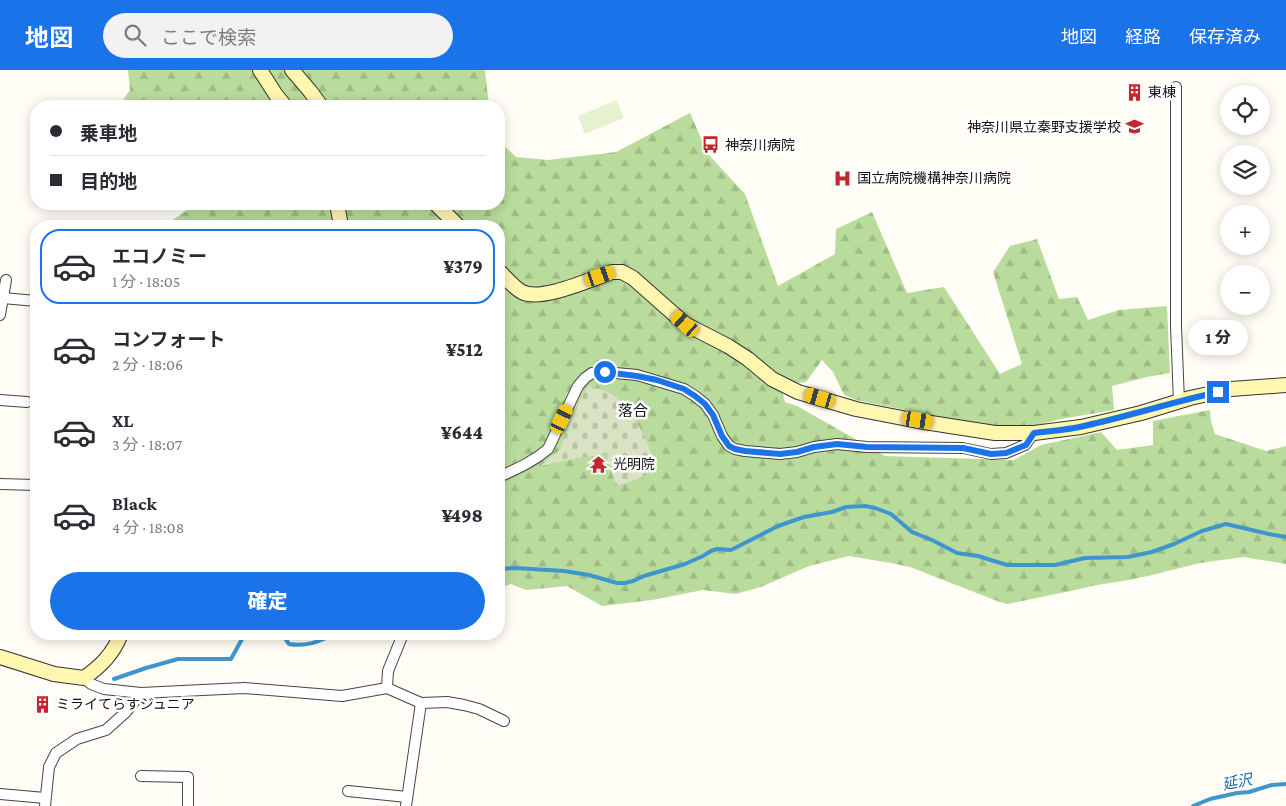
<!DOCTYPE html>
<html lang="ja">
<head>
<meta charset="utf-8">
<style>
	:root { --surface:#fff; --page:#f2f2f3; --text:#2b2b33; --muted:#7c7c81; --line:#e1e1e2; --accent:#1a73e8 }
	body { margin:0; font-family:"Crimson Pro","Noto Sans JP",serif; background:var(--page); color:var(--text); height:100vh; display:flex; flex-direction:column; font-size:19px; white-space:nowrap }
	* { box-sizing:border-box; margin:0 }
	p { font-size:16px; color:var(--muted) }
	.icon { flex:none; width:28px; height:28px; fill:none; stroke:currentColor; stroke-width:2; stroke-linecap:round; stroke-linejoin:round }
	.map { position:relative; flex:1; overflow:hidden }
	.panel { position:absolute; left:30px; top:150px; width:475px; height:420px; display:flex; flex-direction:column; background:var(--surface); border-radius:20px; box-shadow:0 2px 12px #0003 }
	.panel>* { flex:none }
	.top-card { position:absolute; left:30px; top:30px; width:475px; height:110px; border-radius:20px; box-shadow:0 2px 12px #0003; display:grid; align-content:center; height:110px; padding:0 20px; background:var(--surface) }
	.buttons { position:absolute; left:1220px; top:15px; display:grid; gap:10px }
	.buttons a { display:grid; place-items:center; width:50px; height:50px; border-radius:50%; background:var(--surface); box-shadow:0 2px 12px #0003; font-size:25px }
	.end { position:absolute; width:22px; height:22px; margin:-11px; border:6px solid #1a73e8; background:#fff; box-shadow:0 0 0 2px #fff }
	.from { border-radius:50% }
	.bubble { position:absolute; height:35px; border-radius:18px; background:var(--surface); box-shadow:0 2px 12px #0003; font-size:16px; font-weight:800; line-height:35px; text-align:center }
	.car { position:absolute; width:15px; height:30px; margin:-15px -8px; border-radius:6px; box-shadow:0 0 4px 1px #0007; background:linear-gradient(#f5c518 24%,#345 0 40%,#f5c518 0 76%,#345 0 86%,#f5c518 0) }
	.top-card b { display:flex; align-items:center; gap:18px; height:48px; font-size:19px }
	.top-card b+b { border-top:1px solid var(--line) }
	.top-card i { width:12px; height:12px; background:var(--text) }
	ul { padding:9px 0 0; list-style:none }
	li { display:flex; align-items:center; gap:15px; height:75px; margin:0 10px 8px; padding:0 10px; border:2px solid transparent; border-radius:20px }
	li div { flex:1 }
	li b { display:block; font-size:19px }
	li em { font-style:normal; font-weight:800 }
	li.current { border-color:var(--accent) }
	li>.icon { width:45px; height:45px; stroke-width:1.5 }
	.primary-button { display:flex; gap:10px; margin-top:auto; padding:10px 20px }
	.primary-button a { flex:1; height:58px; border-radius:30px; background:var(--accent); color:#fff; font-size:20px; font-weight:800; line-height:58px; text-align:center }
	header { display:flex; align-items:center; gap:30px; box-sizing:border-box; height:70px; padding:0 25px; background:var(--accent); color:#fff }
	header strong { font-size:24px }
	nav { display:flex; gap:28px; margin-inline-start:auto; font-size:18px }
	.search { width:350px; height:45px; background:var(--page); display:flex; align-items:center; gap:12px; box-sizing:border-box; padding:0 18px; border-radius:28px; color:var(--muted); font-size:19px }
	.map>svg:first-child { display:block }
	.forest { fill:url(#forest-firs) }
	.cemetery { fill:url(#cemetery-stones) }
	.pitch { fill:#e6f2cf }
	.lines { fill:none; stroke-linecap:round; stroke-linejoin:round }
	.stream { stroke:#3f96cf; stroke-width:4 }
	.street-casing { stroke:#444; stroke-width:12 }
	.secondary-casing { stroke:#333; stroke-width:16 }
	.street { stroke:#fff; stroke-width:10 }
	.secondary { stroke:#fff6b0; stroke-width:14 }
	.route { stroke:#1a73e8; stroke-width:6 }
	.labels { text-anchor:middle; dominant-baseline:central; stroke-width:5; stroke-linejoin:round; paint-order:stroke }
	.poi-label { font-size:14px; fill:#111; stroke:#fff; text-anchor:start }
	.neighbourhood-label { font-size:15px; fill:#111; stroke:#fff }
	.water-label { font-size:15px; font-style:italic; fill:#1768a6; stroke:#fff }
</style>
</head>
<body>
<header>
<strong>地図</strong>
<div class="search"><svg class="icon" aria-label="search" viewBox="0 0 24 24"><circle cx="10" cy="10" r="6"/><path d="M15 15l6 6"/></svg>ここで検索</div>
<nav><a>地図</a><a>経路</a><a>保存済み</a></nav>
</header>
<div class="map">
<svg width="1286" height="736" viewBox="0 0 1286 736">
	<defs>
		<pattern id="forest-firs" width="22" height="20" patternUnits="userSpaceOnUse" patternTransform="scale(1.25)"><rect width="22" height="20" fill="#b9dc9c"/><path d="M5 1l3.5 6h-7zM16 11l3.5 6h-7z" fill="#9ebc85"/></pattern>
		<pattern id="cemetery-stones" width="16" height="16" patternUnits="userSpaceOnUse" patternTransform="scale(1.25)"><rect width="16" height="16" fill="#d9e3c4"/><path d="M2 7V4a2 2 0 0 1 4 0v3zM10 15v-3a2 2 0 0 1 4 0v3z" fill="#b9c2a7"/></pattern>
	</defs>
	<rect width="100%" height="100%" fill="#fffdf5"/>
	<g class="forest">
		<path d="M 128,0 L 485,0 L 489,36 L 119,36 L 130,20 Z"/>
		<path d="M 690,43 L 708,84 L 745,124 L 778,216 L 835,184 L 836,159 L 872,142 L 907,223 L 944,217 L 1000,304 L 1022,294 L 993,202 L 1010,176 L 1037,169 L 1059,229 L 1077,227 L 1088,250 L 1119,240 L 1167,236 L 1170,303 L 1147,307 L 1112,316 L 1114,340 L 1061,349 L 1021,359 L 964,352 L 856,330 L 844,325 L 833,302 L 822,290 L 806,312 L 781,315 L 785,332 L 797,336 L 885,386 L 1014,390 L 1041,375 L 1101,362 L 1117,380 L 1153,375 L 1153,351 L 1210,340 L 1211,352 L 1215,364 L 1266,381 L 1286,376 L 1286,494 L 1244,487 L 1200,493 L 1148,506 L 1123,511 L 1097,515 L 1075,520 L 1007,534 L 997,531 L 910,497 L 891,493 L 849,486 L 809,496 L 761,517 L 736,524 L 703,520 L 652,530 L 602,536 L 567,516 L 526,520 L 511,514 L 499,518 L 499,156 L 164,156 L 193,136 L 192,134 L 499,134 L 499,66 L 501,73 L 516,87 L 548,90 L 616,82 Z"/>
	</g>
	<path class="cemetery" d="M 589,316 C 596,318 605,320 611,324 C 631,337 653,377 655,400 L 641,408 L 616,416 L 606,384 L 578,388 L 540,396 L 560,380 L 571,349 L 586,320 Z"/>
	<path class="pitch" d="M 617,30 L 624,48 L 585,64 L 578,46 Z"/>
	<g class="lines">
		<g class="stream">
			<path d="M 499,499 L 515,498 L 564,501 L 589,505 L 617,513 L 625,513 L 633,511 L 644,506 L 685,494 L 703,486 L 711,481 L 717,479 L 731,480 L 778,456 L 804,447 L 832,442 L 846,437 L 865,436 L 875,438 L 891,444 L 912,462 L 932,470 L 957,483 L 978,486 L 1007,495 L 1055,495 L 1085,488 L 1128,487 L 1152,482 L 1174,474 L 1202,461 L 1226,454 L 1269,464 L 1286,467"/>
			<path d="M 282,564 L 289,574 C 305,577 319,572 334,564"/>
			<path d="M 114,609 L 146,598 L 178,589 L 231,589 L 242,569 L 252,564"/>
			<path d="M 1193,736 L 1210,729 L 1237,723 L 1249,722 L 1272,715 L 1286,714"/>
		</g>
		<defs>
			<g id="street">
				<path d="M 1176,17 L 1176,256 L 1179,332"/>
				<path d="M 3,228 L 36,231"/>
				<path d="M 0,245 L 6,210"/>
				<path d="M 0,330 L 27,332"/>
				<path d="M 499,407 C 516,399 533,392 548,379 L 578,316 L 585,308 L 592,303 L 605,302 L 637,305 L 684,319 L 695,326 L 705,334 L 713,345 L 722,366 L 729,376 L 735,379 L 745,381 L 780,384 L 797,382 L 814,377 L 837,374 L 867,377 L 963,378 L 991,384 L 1006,383 L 1025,375 L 1034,363"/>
				<path d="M 0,414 L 36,415"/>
				<path d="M 84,608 L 91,614 L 104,619 L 141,623 L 244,618 L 342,626 L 387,618 L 421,633 L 447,632 L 464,635 L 479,639 L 504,651"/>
				<path d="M 387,618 L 388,601 L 403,564"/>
				<path d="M 141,706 L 188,707 L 188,736"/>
				<path d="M 348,721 L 407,727"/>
				<path d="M 0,724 L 45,728"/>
				<path d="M 45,736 L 49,697 L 56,683 L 77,669 L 106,660 L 126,642 L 141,623"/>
				<path d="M 406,736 L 421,633"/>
			</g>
			<g id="secondary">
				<path d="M 260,0 L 276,25 L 285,36"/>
				<path d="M 292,0 L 310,21 L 321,36"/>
				<path d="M 337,134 L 341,156"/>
				<path d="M 436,134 L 458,156"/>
				<path d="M 499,201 C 505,207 514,218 522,222 C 541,232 591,209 612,202 L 622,202 L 633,208 L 685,254 L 728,276 L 748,289 L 772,309 L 798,322 L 856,339 L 918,351 L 995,363 L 1034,363 L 1081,357 L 1141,343 L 1190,328 L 1231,319 L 1286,315"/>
				<path d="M 0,587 L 54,604 L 84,608 C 101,596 113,584 121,564"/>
			</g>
		</defs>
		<use href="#street" class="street-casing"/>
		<use href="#secondary" class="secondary-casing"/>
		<use href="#street" class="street"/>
		<use href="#secondary" class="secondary"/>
	</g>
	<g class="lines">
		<path class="route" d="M 605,302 L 637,306 L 657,310 L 684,319 L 695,326 L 705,334 L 713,345 L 722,366 L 729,376 L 735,379 L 745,381 L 780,384 L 797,382 L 814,377 L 837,374 L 867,377 L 963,378 L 991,384 L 1006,383 L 1026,375 L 1034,363 C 1050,361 1067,360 1084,356 C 1129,346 1173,332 1218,322"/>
	</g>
	<defs>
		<symbol id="building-bare" viewBox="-9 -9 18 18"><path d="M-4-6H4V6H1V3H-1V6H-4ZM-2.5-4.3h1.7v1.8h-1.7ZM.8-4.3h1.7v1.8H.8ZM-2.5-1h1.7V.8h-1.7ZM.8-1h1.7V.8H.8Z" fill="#c4262e" stroke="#fff" stroke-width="2.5" paint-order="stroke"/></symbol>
		<symbol id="school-bare" viewBox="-9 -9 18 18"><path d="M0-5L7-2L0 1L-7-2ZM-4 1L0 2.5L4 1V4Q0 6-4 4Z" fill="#c4262e" stroke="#fff" stroke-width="2.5" paint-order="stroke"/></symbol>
		<symbol id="bus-bare" viewBox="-9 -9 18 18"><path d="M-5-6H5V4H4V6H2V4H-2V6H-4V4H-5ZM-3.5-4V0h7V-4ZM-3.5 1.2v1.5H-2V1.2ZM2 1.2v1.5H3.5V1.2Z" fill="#c4262e" stroke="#fff" stroke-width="2.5" paint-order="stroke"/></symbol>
		<symbol id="hospital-bare" viewBox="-9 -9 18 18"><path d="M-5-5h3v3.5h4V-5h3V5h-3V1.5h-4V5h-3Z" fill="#c4262e" stroke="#fff" stroke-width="2.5" paint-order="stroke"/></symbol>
		<symbol id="temple-bare" viewBox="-9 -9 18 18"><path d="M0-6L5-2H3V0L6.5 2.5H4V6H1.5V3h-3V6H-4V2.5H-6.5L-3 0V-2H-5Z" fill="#c4262e" stroke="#fff" stroke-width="2.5" paint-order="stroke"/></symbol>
	</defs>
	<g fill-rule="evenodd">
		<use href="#building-bare" x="1122" y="10" width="25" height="25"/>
		<use href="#school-bare" x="1122" y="44" width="25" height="25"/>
		<use href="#bus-bare" x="698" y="62" width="25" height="25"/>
		<use href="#hospital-bare" x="830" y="96" width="25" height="25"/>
		<use href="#temple-bare" x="586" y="382" width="25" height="25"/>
		<use href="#building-bare" x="30" y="622" width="25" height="25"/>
	</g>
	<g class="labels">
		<g class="poi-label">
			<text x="1148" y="22">東棟</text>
			<text x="1121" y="57" text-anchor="end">神奈川県立秦野支援学校</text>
			<text x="725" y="75">神奈川病院</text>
			<text x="857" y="108">国立病院機構神奈川病院</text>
			<text x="613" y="394">光明院</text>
			<text x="56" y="634">ミライてらすジュニア</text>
		</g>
		<g class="neighbourhood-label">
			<text x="633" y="341">落合</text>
		</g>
		<g class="water-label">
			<text transform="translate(1237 712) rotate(-11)">延沢</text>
		</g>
	</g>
</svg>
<div class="buttons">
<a><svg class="icon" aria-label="locate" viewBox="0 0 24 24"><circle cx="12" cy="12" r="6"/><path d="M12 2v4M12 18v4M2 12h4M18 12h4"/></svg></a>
<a><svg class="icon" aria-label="layers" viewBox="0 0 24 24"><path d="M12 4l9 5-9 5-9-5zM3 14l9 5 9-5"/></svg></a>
<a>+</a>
<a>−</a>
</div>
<i class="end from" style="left:605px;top:302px"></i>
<i class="end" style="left:1218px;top:322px"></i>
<div class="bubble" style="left:1188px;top:250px;width:60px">1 分</div>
<i class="car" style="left:600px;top:206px;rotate:71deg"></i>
<i class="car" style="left:685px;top:254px;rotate:311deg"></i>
<i class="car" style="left:820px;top:328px;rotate:286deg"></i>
<i class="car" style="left:562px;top:349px;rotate:25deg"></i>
<i class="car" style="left:918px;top:350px;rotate:99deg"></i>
<div class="top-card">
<b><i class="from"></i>乗車地</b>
<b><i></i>目的地</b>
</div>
<section class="panel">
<ul>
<li class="current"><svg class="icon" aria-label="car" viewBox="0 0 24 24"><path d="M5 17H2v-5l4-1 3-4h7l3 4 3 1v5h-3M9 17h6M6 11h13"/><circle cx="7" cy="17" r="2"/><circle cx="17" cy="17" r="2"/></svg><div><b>エコノミー</b><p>1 分 · 18:05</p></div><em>¥379</em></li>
<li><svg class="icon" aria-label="car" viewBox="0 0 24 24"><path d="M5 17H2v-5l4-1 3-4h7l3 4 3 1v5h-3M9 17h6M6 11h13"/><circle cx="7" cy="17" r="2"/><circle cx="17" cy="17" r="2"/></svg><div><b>コンフォート</b><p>2 分 · 18:06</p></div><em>¥512</em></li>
<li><svg class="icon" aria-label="car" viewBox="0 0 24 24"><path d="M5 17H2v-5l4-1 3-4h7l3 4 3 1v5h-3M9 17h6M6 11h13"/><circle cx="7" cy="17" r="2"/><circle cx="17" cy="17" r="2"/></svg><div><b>XL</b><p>3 分 · 18:07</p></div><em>¥644</em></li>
<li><svg class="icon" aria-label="car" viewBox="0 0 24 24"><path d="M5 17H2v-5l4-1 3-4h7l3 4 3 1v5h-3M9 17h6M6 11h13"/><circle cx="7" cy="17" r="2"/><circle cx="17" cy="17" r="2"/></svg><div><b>Black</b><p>4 分 · 18:08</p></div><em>¥498</em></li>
</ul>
<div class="primary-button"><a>確定</a></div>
</section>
</div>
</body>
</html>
